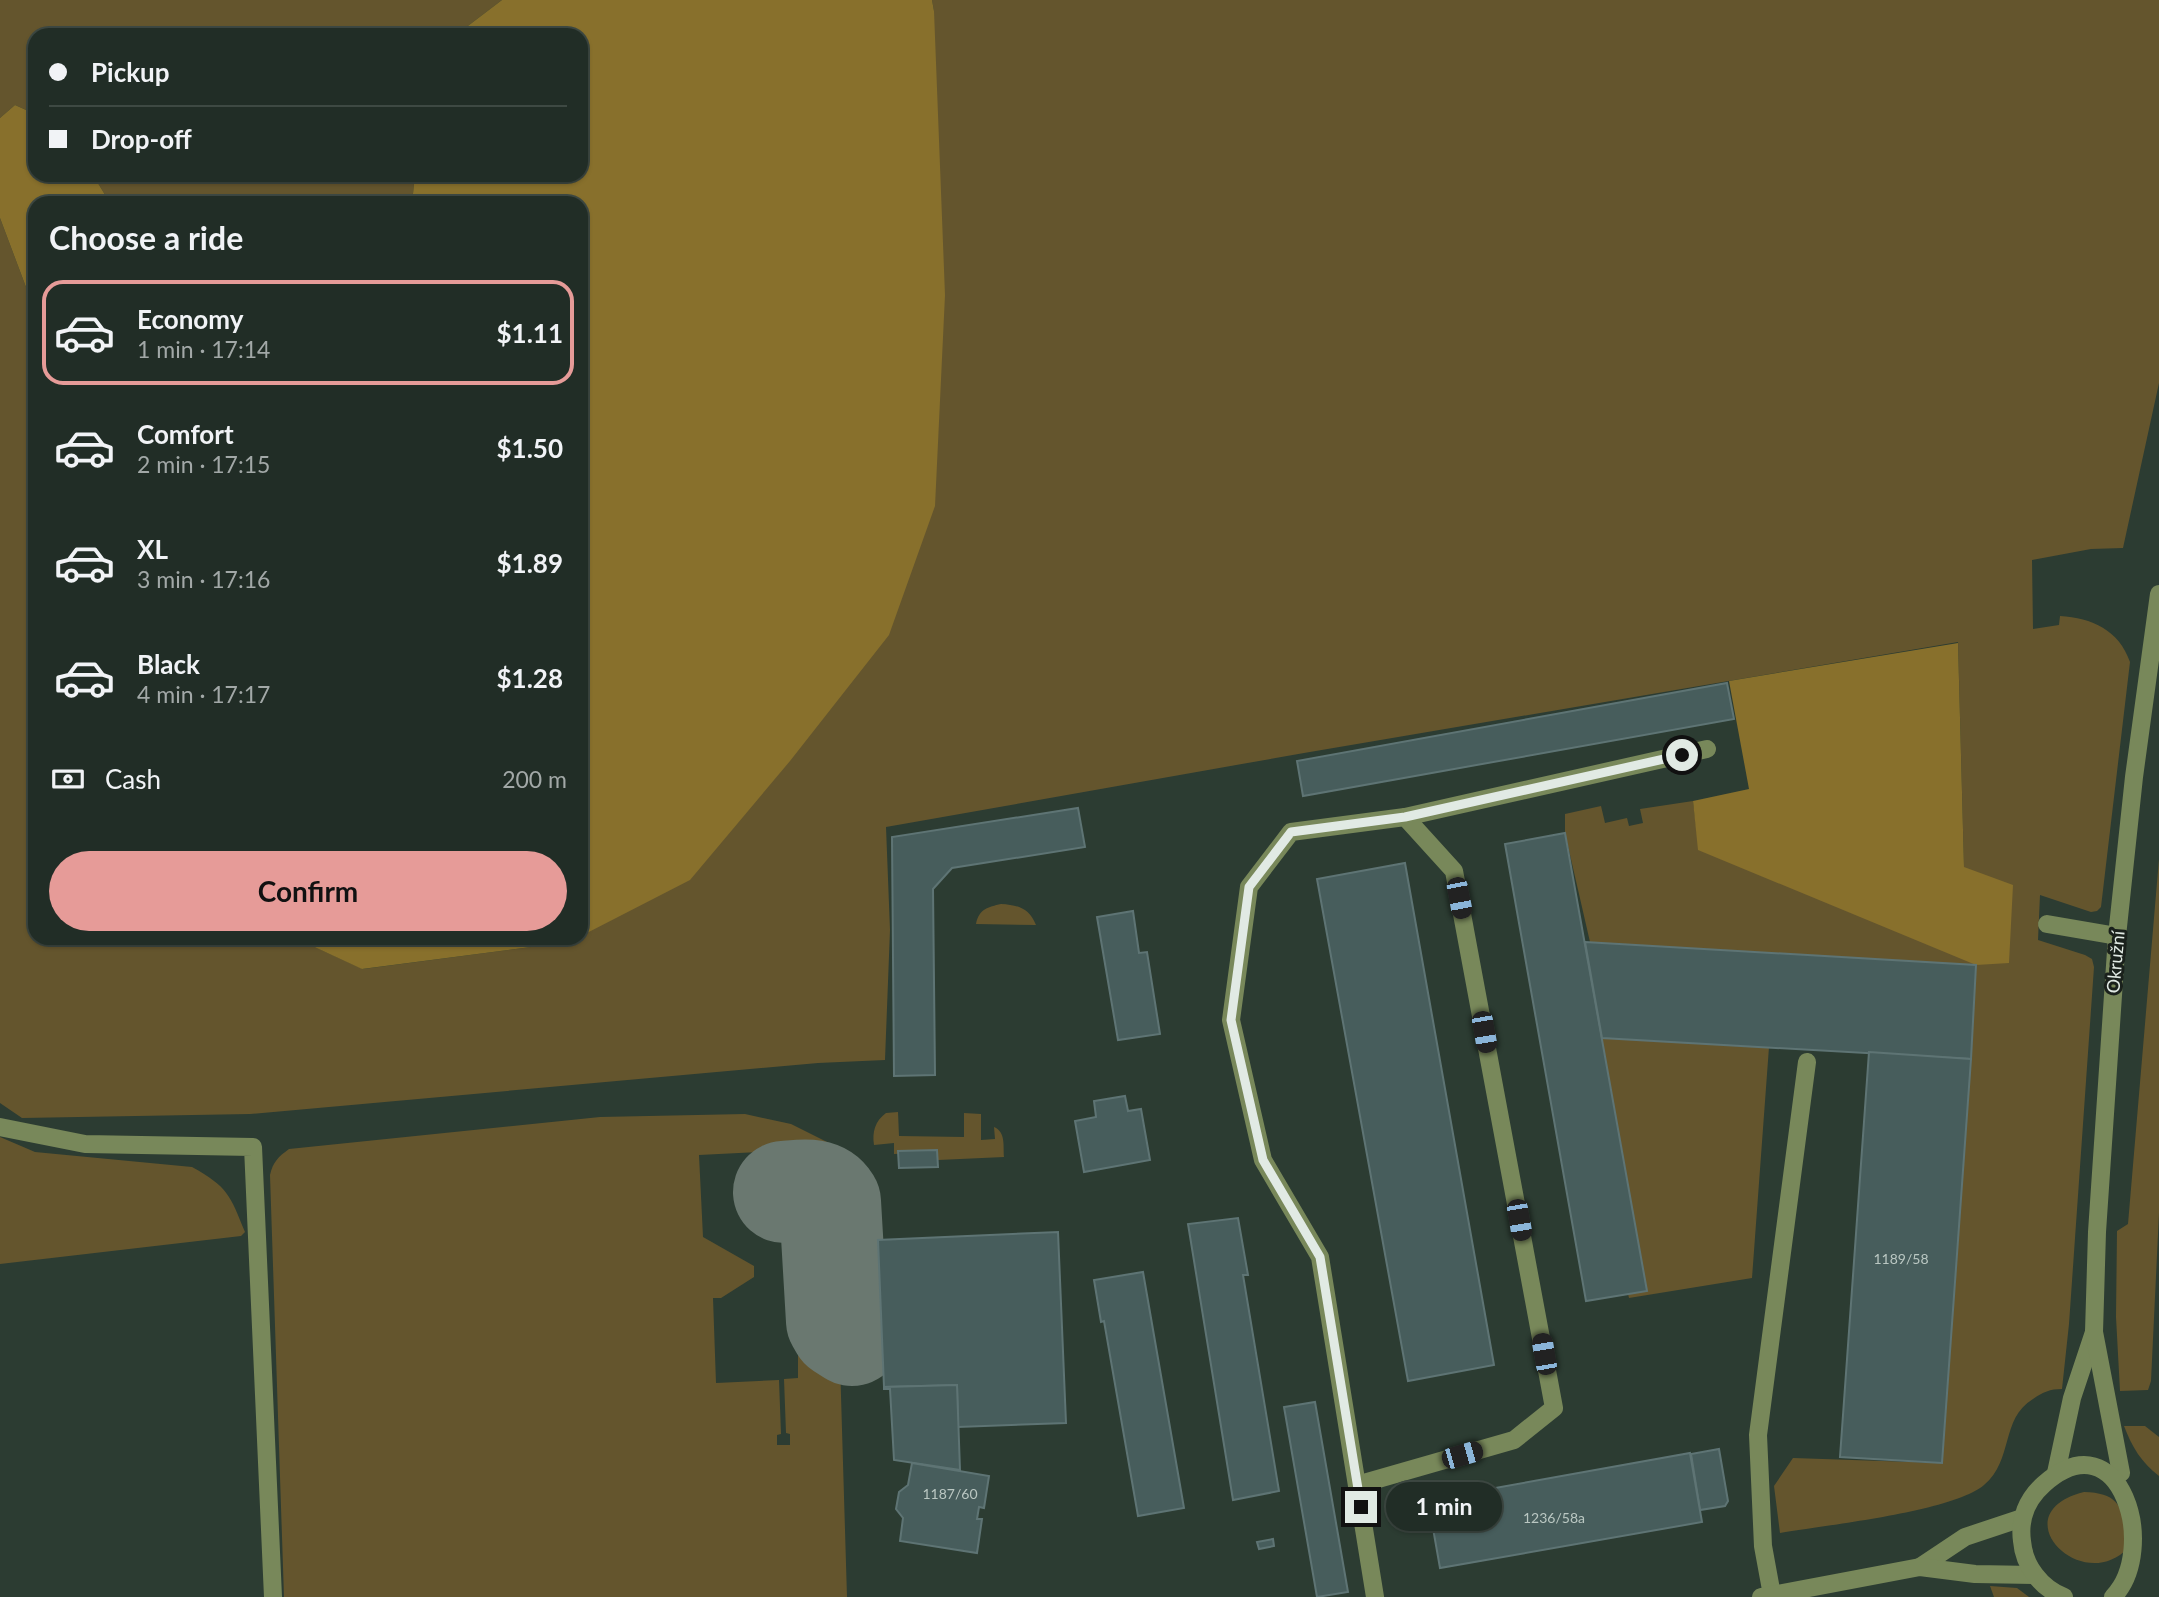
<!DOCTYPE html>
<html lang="en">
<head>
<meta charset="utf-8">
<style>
	:root { --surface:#212d26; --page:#29352e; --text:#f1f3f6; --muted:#a2a8a7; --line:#3e4943; --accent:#e69b98 }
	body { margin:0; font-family:Lato,sans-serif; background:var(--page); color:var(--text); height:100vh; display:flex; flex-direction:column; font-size:26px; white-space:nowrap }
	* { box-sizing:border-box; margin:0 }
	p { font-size:23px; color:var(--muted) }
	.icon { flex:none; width:38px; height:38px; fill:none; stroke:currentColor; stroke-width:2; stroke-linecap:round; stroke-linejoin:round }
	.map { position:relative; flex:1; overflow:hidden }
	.drawer { position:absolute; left:28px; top:196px; width:560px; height:749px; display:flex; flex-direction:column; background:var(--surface); border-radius:21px; box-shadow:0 2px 5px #0004,0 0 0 2px var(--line) }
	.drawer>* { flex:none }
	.top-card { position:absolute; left:28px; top:28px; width:560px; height:154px; border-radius:21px; box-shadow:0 2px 5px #0004,0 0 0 2px var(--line); display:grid; align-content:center; height:154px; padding:0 21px; background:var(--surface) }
	.end { position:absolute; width:32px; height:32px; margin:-16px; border:9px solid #e1eae4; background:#111; box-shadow:0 0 0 4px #111 }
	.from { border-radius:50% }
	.bubble { position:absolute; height:49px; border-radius:24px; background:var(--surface); box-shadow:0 2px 5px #0004,0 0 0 2px var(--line); font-size:23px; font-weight:700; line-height:49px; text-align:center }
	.car { position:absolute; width:21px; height:42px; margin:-21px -10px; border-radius:9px; box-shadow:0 0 5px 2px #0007; background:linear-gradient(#222 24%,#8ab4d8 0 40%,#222 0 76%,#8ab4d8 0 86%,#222 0) }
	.top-card b { display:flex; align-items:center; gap:24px; height:66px; font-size:26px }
	.top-card b+b { border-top:2px solid var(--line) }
	.top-card i { width:18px; height:18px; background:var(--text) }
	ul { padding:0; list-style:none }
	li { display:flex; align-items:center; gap:21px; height:105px; margin:0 14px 10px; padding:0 7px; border:4px solid transparent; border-radius:21px }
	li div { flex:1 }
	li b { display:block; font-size:26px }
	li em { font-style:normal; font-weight:700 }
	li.active { border-color:var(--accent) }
	li>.icon { width:63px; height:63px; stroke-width:1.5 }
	h2 { padding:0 21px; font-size:32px; line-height:84px }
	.pay { display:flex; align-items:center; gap:18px; height:77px; padding:0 21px; font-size:26px }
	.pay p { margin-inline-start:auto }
	.button { display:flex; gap:14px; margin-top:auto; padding:14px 21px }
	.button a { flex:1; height:80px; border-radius:42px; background:var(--accent); color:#111; font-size:28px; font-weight:700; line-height:80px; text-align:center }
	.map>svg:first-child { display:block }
	.green { fill:#64552d }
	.forest { fill:#88702c }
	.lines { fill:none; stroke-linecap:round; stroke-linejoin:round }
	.taxiway { stroke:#6a7870; stroke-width:102 }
	.building { fill:#475d5c; stroke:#5e7474; stroke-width:2 }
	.minor { stroke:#78885a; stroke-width:18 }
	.route { stroke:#e1eae4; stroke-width:9 }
	.labels { text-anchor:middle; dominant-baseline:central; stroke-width:6; stroke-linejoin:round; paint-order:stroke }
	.number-label { font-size:14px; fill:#bac7c2 }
	.street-label { font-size:18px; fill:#e1eae4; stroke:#1a211c }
</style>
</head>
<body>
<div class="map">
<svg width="2159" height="1597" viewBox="0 0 2159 1597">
	<rect width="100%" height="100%" fill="#2c3c32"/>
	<g class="green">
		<path d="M 0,0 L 502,0 L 456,35 L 35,35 L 35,114 L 15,105 L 0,118 Z"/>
		<path d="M 932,0 L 2159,0 L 2159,383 L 2123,548 L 2091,549 L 2032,560 L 2033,629 L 2059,625 L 2060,616 C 2092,618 2119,630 2130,662 L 2101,907 L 2097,911 L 2091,912 L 2040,895 L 2038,940 L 2085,955 L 2092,959 L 2094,967 L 2069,1324 L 2062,1389 C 2050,1389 2043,1392 2033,1399 C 2000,1419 2014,1460 1984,1485 C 1952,1512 1826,1525 1780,1533 L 1774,1486 L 1793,1458 L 1942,1463 L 1976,965 L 1590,942 L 1565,833 L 1565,814 L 1601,806 L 1605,823 L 1627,818 L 1629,826 L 1643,823 L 1640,809 L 1693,801 L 1699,850 L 1964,867 L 1958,642 L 1304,753 L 886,827 L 890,930 L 885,1060 L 818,1063 L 250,1114 L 22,1118 L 0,1103 L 0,218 L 35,311 L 35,938 L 295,938 L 363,969 L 569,942 L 581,938 L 934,11 Z"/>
		<path d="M 93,175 L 415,175 L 412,203 L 110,203 Z"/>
		<path d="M 2159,859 L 2159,1213 L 2151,1381 L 2148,1390 L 2120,1391 L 2116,1317 L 2117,1231 L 2128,1224 Z"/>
		<path d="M 1001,904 C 1018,905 1029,908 1036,925 L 976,924 C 979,909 988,907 1001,904 Z"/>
		<path d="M 1602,1038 L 1769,1047 L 1752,1278 L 1629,1298 L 1628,1294 L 1646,1291 Z"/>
		<path d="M 898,1112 L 899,1136 L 964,1137 L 964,1113 L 981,1114 L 981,1140 L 995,1139 L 994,1127 C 1006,1132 1003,1146 1004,1157 L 938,1160 L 938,1152 L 894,1154 L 894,1143 L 874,1145 C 872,1132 875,1121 886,1113 Z"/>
		<path d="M 745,1114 L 791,1124 L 833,1145 L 836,1173 L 784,1176 L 782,1151 L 699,1155 L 703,1237 L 754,1266 L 754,1277 L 721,1298 L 713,1298 L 716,1383 L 779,1380 L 781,1434 L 777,1435 L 777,1445 L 790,1445 L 790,1434 L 786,1433 L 784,1379 L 798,1378 L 798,1355 L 821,1354 L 840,1362 L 847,1597 L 284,1597 L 270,1175 C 273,1162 278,1157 289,1149 L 600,1117 Z"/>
		<path d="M 0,1137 L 35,1152 L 192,1167 C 228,1187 230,1195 245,1232 L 241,1236 L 0,1264 Z"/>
		<path d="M 785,1209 L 805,1209 L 816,1218 L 820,1310 L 810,1320 L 796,1321 L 794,1285 L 802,1282 L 803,1269 L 788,1270 Z"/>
		<path d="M 2124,1426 L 2145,1426 L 2159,1437 L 2159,1476 C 2141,1462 2132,1447 2124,1426 Z"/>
		<path d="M 2084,1492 C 2126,1493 2122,1514 2128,1548 C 2081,1597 2000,1513 2084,1492 Z"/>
		<path d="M 1990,1586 L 2017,1588 L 2029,1597 L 1994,1597 Z"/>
	</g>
	<g class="forest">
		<path d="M 502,0 L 932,0 L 934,11 L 945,295 L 935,506 L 889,635 L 790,761 L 690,880 L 581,936 L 581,203 L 412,203 L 415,175 L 581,175 L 581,35 L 456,35 Z"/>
		<path d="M 15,105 L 35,114 L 35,175 L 93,175 L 110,203 L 35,203 L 35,311 L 0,218 L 0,118 Z"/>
		<path d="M 1958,643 L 1964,867 L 2013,885 L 2009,963 L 1976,965 L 1698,850 L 1693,801 L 1749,789 L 1729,681 Z"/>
		<path d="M 295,938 L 577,938 L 569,942 L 362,969 Z"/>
	</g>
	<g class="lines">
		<path class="taxiway" d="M 784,1192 C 800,1191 820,1186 830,1202 L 837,1321 L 841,1328 L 852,1335"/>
	</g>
	<g class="building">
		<path d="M 1727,683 L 1734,719 L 1303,796 L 1297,761 Z"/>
		<path d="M 1078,808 L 1085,847 L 952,868 L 933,889 L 935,1075 L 894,1076 L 892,837 Z"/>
		<path d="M 1565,833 L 1647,1291 L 1586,1301 L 1505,844 Z"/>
		<path d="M 1405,863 L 1494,1365 L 1408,1381 L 1317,879 Z"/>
		<path d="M 1133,911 L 1139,953 L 1147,952 L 1160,1034 L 1118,1040 L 1097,917 Z"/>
		<path d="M 1585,942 L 1976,965 L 1971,1059 L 1602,1038 Z"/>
		<path d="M 1869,1052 L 1971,1059 L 1942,1463 L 1840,1457 Z"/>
		<path d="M 1125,1096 L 1128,1111 L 1141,1109 L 1150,1160 L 1084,1172 L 1075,1121 L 1096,1117 L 1094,1101 Z"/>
		<path d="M 937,1150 L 938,1167 L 899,1168 L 898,1151 Z"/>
		<path d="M 1238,1218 L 1248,1275 L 1243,1275 L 1279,1491 L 1233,1500 L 1188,1224 Z"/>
		<path d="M 1058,1232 L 1066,1423 L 958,1427 L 957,1385 L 884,1387 L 878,1240 Z"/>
		<path d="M 1143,1272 L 1184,1508 L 1138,1516 L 1104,1321 L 1101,1322 L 1094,1280 Z"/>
		<path d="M 957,1385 L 960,1470 L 894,1460 L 890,1389 L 884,1389 L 884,1387 Z"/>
		<path d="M 1315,1402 L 1348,1592 L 1317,1597 L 1284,1407 Z"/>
		<path d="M 1719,1449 L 1728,1501 L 1725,1506 L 1700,1510 L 1691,1454 Z"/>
		<path d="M 1690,1453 L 1702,1522 L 1440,1568 L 1428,1500 Z"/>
		<path d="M 912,1463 L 989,1476 L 984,1508 L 979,1507 L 977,1519 L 982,1519 L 977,1553 L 900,1541 L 903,1518 L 896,1509 L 899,1492 L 908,1485 Z"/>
		<path d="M 1273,1539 L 1274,1546 L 1259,1549 L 1257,1542 Z"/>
	</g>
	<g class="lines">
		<g class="minor">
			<path d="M 1405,817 L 1707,749"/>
			<path d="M 2047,924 L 2117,936"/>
			<path d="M 0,1127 L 85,1144 L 253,1147 L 273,1597"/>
			<path d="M 2056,1473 L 2072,1398 L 2094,1332"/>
			<path d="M 2121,1473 L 2094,1332 L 2097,1232 L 2117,936 L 2134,777 L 2159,594"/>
			<path d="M 1357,1485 L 1514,1440 L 1554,1408 L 1454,871 L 1405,817 L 1291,832 L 1249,887 L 1231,1020 L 1263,1160 L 1320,1257 L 1375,1597"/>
			<path d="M 1920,1567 L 1965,1537 L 2022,1518"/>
			<path d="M 1772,1595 L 1763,1546 L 1758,1435 L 1807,1062"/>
			<path d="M 1761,1597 L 1920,1567 L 1975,1574 L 2034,1575"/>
			<path d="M 2064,1597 C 2041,1588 2024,1566 2022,1541 C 2019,1519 2027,1499 2044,1484 C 2121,1416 2159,1550 2113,1597"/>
		</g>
	</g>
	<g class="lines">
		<path class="route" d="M 1361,1507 L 1320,1257 L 1263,1160 L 1231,1020 L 1249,887 L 1291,832 L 1405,817 L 1682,755"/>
	</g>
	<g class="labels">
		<g class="number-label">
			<text x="1901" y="1258">1189/58</text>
			<text x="950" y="1493">1187/60</text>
			<text x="1554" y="1517">1236/58a</text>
		</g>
		<g class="street-label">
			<text transform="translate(2115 962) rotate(-85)">Okružní</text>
		</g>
	</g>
</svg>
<i class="end from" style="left:1682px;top:755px"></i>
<i class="end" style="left:1361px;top:1507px"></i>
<div class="bubble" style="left:1386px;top:1482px;width:116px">1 min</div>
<i class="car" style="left:1459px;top:898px;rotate:169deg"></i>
<i class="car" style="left:1484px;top:1032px;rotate:170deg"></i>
<i class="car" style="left:1519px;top:1220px;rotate:170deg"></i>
<i class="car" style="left:1544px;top:1354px;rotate:350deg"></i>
<i class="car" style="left:1462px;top:1455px;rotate:74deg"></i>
<div class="top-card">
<b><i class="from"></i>Pickup</b>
<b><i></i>Drop-off</b>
</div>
<section class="drawer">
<h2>Choose a ride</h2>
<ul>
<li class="active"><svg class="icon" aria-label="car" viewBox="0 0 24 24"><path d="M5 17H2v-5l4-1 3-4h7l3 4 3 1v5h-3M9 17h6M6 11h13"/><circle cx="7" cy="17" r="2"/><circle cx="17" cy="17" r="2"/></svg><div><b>Economy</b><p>1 min · 17:14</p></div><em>$1.11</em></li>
<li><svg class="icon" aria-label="car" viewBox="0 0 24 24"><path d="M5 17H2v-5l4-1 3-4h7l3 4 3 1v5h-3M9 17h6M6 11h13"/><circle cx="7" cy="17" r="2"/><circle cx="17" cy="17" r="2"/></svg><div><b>Comfort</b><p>2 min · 17:15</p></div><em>$1.50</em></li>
<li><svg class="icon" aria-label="car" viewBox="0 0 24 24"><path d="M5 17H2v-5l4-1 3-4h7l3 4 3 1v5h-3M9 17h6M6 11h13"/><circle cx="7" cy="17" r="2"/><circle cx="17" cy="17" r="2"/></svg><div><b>XL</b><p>3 min · 17:16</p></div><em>$1.89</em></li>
<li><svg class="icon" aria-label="car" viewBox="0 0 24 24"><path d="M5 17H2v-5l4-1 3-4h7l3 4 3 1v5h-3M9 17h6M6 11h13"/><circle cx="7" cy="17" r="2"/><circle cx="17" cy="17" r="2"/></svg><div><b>Black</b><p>4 min · 17:17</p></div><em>$1.28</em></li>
</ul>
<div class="pay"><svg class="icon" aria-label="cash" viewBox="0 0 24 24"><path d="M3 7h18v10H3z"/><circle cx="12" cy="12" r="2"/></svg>Cash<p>200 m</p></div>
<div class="button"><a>Confirm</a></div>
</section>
</div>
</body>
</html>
